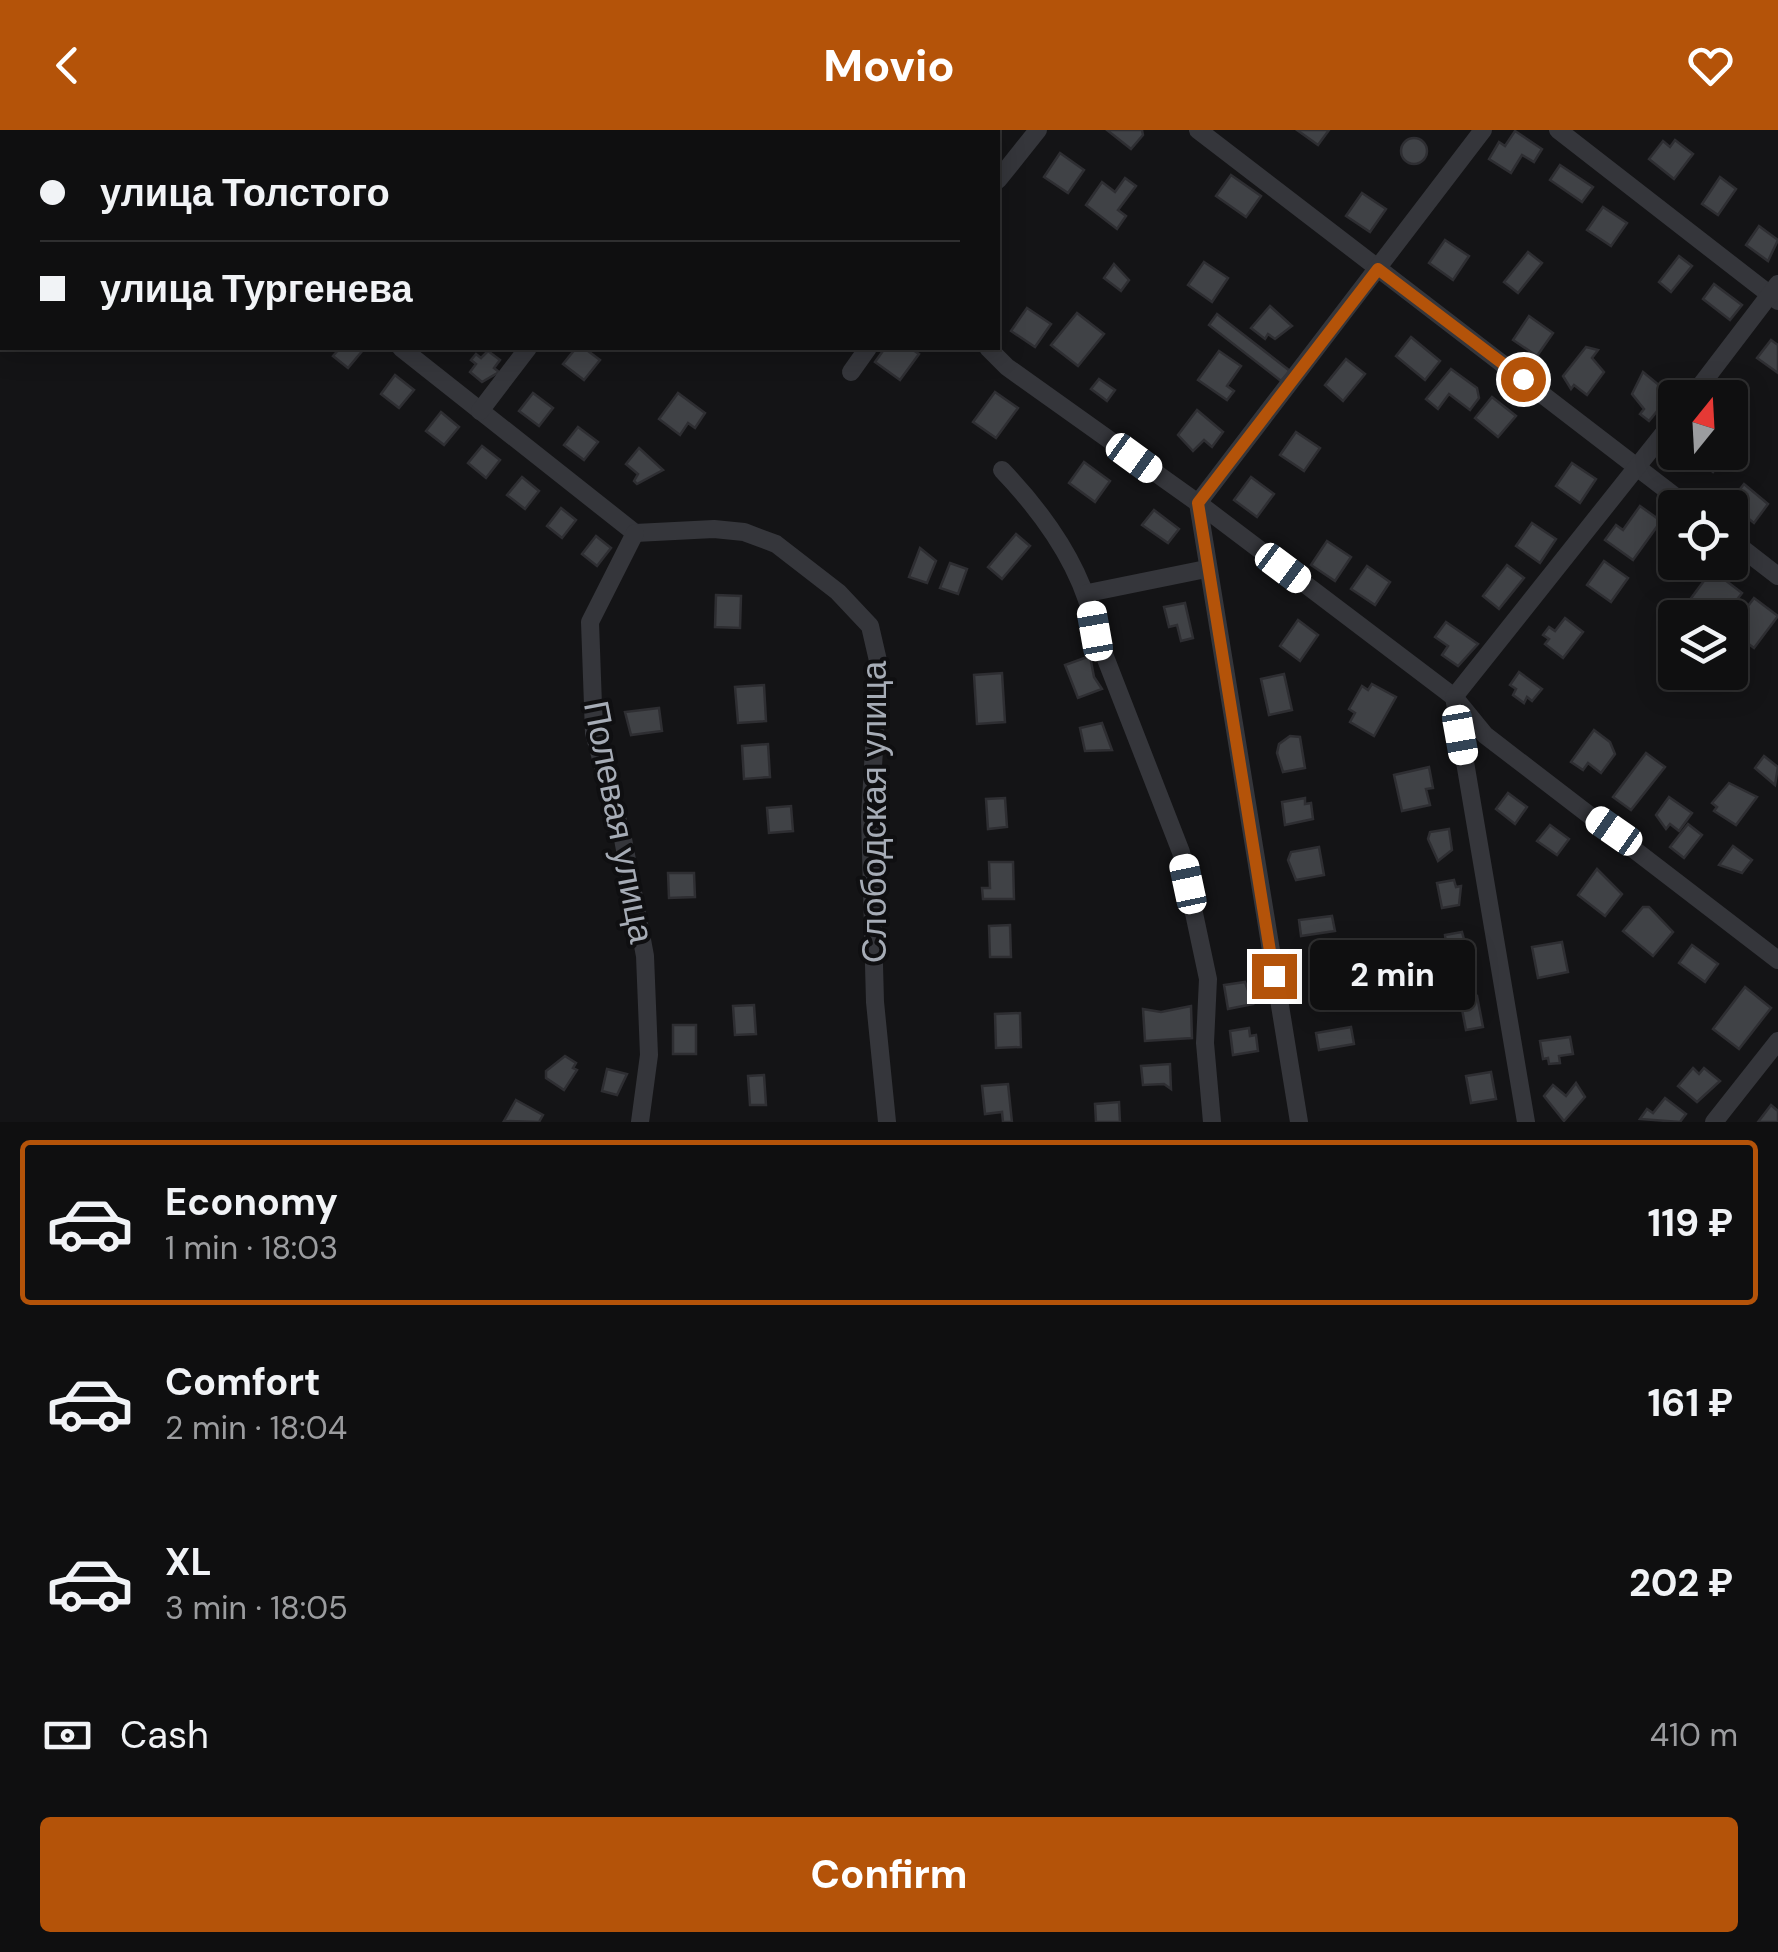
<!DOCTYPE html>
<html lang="en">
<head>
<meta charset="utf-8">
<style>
	:root { --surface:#0f0f10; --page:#1d1d1e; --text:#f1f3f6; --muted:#9b9c9f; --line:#2f2f30; --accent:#b45309 }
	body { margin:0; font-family:"DM Sans",sans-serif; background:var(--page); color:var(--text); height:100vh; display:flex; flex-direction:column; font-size:38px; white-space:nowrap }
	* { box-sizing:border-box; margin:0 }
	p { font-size:32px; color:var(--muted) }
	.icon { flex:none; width:55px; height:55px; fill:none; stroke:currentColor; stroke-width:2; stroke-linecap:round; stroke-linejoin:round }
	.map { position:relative; height:992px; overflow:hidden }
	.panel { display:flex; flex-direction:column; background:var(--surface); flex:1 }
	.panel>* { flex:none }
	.top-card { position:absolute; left:0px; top:0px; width:1000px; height:220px; box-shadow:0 5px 25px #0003,0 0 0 2px var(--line); display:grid; align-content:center; height:220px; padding:0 40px; background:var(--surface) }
	.needle { width:65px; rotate:18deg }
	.controls { position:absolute; left:1658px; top:250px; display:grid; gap:20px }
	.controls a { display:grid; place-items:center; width:90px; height:90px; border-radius:10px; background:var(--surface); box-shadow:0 5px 25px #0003,0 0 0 2px var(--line); font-size:50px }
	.end { position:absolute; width:45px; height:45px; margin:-22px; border:12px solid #b45309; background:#fff; box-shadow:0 0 0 5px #fff }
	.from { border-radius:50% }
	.bubble { position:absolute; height:70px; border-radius:10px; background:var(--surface); box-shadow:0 5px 25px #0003,0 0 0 2px var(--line); font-size:32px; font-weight:700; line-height:70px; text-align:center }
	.car { position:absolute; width:30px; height:60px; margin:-30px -15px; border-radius:12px; box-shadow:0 0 8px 2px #0007; background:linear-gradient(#fff 24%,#345 0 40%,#fff 0 76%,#345 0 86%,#fff 0) }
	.top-card b { display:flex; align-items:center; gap:35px; height:95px; font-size:38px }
	.top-card b+b { border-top:2px solid var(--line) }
	.top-card i { width:25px; height:25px; background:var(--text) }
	ul { padding:18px 0 0; list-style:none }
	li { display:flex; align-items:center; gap:30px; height:165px; margin:0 20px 15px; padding:0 20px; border:5px solid transparent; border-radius:10px }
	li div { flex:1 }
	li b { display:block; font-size:38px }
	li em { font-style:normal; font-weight:700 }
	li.selected { border-color:var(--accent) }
	li>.icon { width:90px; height:90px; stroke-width:1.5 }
	.pay { display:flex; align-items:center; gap:25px; height:110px; padding:0 40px; font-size:38px }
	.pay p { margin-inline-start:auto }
	.primary-button { display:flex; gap:20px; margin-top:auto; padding:20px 40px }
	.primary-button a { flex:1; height:115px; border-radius:10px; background:var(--accent); color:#fff; font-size:40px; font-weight:700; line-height:115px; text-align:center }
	header { display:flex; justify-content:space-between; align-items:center; height:130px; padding:0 40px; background:var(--accent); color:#fff; font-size:45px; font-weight:700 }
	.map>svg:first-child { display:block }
	.building { fill:#404246; stroke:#2e2e32; stroke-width:2.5 }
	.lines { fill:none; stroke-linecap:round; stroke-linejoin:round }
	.street { stroke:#35363b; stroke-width:18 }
	.route { stroke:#b45309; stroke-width:12 }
	.labels { text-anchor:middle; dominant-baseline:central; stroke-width:8; stroke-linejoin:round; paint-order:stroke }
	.street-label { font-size:35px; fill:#a6acb6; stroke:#0f0f11 }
</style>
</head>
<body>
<header><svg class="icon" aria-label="back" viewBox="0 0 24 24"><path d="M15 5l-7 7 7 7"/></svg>Movio<svg class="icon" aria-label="heart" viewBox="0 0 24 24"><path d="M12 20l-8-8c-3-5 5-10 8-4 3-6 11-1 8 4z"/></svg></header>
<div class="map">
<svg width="1778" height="992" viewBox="0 0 1778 992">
	<rect width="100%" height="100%" fill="#141416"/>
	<g class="building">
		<path d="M 1107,0 L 1142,0 L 1143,5 L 1131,19 Z"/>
		<path d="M 1297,0 L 1329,0 L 1318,15 Z"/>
		<path d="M 1515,1 L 1542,19 L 1534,32 L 1522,25 L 1511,43 L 1489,29 L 1499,12 L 1505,16 Z"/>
		<circle cx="1414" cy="21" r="13"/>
		<path d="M 1675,10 L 1693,24 L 1674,49 L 1649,29 L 1663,11 L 1670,17 Z"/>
		<path d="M 1060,23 L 1084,40 L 1068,63 L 1044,47 Z"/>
		<path d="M 1560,35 L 1593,57 L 1582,72 L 1550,50 Z"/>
		<path d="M 1231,45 L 1261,66 L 1246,87 L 1216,66 Z"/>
		<path d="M 1720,47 L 1736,59 L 1718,85 L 1702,74 Z"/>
		<path d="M 1125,48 L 1136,56 L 1118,80 L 1126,86 L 1117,99 L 1086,75 L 1102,52 L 1115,62 Z"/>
		<path d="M 1362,63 L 1386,79 L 1370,102 L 1346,86 Z"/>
		<path d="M 1603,77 L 1627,93 L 1611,116 L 1587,100 Z"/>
		<path d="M 1759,96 L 1778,110 L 1768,131 L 1746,115 Z"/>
		<path d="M 1445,110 L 1469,126 L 1453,150 L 1429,133 Z"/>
		<path d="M 1528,122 L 1542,133 L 1518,163 L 1504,152 Z"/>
		<path d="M 1679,126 L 1692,136 L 1671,162 L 1659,152 Z"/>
		<path d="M 1204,132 L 1228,148 L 1212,172 L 1188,155 Z"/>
		<path d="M 1114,134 L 1129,150 L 1121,161 L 1104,148 Z"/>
		<path d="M 1714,154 L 1742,175 L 1730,190 L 1703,169 Z"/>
		<path d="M 1270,176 L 1292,196 L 1275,209 L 1268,204 L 1265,209 L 1251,198 Z"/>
		<path d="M 1027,178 L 1051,194 L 1035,217 L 1011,201 Z"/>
		<path d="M 1077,183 L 1104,204 L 1078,236 L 1051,215 Z"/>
		<path d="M 1217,184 L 1290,241 L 1281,251 L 1209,195 Z"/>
		<path d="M 1529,186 L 1553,203 L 1537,226 L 1513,210 Z"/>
		<path d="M 1411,207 L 1440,231 L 1425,250 L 1396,226 Z"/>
		<path d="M 1771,210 L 1778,215 L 1778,243 L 1757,228 Z"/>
		<path d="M 1586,217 L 1598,220 L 1592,228 L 1604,242 L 1587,265 L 1574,255 L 1571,259 L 1563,246 Z"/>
		<path d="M 340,218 L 360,218 L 363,220 L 348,238 L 333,226 Z"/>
		<path d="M 576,218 L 584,218 L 600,230 L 584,250 L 563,234 Z"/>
		<path d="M 885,218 L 910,218 L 919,224 L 900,250 L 875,232 Z"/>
		<path d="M 488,221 L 500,230 L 494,238 L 499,242 L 482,252 L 470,242 L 476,234 L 471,230 L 476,224 L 481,228 Z"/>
		<path d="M 1219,221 L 1241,236 L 1227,256 L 1234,261 L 1227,270 L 1198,250 Z"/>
		<path d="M 1346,229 L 1365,244 L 1343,271 L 1325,255 Z"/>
		<path d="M 1451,239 L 1477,258 L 1479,268 L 1470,280 L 1449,264 L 1438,279 L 1426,269 Z"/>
		<path d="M 1643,242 L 1665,260 L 1662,263 L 1668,268 L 1649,291 L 1640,284 L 1644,279 L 1632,264 Z"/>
		<path d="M 395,245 L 414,260 L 399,278 L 381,264 Z"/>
		<path d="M 1099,249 L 1115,260 L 1107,271 L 1091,259 Z"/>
		<path d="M 995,262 L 1018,278 L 996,308 L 973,292 Z"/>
		<path d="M 533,263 L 553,278 L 539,296 L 519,281 Z"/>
		<path d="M 678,263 L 705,283 L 695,298 L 688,293 L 680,305 L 659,289 Z"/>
		<path d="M 1492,267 L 1516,286 L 1498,307 L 1475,288 Z"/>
		<path d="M 1197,280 L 1223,302 L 1212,317 L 1204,310 L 1193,321 L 1178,305 Z"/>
		<path d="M 441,282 L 459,297 L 444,315 L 426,301 Z"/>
		<path d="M 578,297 L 598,312 L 584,330 L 564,315 Z"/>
		<path d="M 1296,302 L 1320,318 L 1304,341 L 1280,325 Z"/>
		<path d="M 482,316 L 500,330 L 486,348 L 468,333 Z"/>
		<path d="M 639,318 L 663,340 L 637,354 L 634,351 L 638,344 L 626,334 Z"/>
		<path d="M 1699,322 L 1729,322 L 1713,342 L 1695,327 Z"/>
		<path d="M 1084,332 L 1110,351 L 1095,372 L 1069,353 Z"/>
		<path d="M 1572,333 L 1596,349 L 1580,373 L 1556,356 Z"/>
		<path d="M 522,347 L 539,361 L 525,379 L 507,365 Z"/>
		<path d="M 1251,347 L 1274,364 L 1257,387 L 1234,370 Z"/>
		<path d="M 1744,354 L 1768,374 L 1754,393 L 1729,373 Z"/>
		<path d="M 1640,376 L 1661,391 L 1633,430 L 1605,410 L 1616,395 L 1623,400 Z"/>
		<path d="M 561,378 L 576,390 L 562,408 L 547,396 Z"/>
		<path d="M 1154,380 L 1179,399 L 1168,413 L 1142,395 Z"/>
		<path d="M 1532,393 L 1556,409 L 1540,433 L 1516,416 Z"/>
		<path d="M 1016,404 L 1030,416 L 1002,449 L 988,437 Z"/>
		<path d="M 596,406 L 611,418 L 597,436 L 582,424 Z"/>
		<path d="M 1327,411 L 1351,427 L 1335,451 L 1311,435 Z"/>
		<path d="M 920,418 L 936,431 L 927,453 L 909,447 Z"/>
		<path d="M 1604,431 L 1628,448 L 1611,472 L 1587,455 Z"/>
		<path d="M 950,433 L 967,439 L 958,464 L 940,458 Z"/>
		<path d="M 1507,435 L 1524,448 L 1499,479 L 1483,466 Z"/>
		<path d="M 1367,436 L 1390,452 L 1375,475 L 1351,459 Z"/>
		<path d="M 1712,440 L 1742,463 L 1724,487 L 1707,475 L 1703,480 L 1689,471 Z"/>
		<path d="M 716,465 L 741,466 L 740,498 L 715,497 Z"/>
		<path d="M 1754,468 L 1778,486 L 1754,518 L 1730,500 Z"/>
		<path d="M 1185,473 L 1193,508 L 1181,511 L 1177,495 L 1169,497 L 1164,477 Z"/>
		<path d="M 1565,488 L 1583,502 L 1563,528 L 1545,514 L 1549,509 L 1543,505 L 1549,497 L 1555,501 Z"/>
		<path d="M 1298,490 L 1318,505 L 1300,531 L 1280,516 Z"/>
		<path d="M 1446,492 L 1478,514 L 1458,536 L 1442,525 L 1448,516 L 1435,507 Z"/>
		<path d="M 1090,526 L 1094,547 L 1102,559 L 1078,568 L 1065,535 Z"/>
		<path d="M 1519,542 L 1542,559 L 1532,571 L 1527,567 L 1524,573 L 1513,565 L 1516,559 L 1510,555 Z"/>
		<path d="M 1002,543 L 1005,592 L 977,594 L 974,545 Z"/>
		<path d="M 1284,544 L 1292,580 L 1269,585 L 1261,549 Z"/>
		<path d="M 1372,554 L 1396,567 L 1374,606 L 1350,592 L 1355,583 L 1349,579 L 1362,556 L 1368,560 Z"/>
		<path d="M 764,555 L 766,591 L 738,593 L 735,557 Z"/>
		<path d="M 659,578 L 662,601 L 631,605 L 625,582 Z"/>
		<path d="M 1102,593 L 1112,620 L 1085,621 L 1080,598 Z"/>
		<path d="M 1594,600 L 1610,612 L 1615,624 L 1601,643 L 1588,633 L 1583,640 L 1571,632 Z"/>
		<path d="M 1290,606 L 1300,607 L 1305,638 L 1283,642 L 1277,623 L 1279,614 Z"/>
		<path d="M 768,614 L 770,647 L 744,649 L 742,616 Z"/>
		<path d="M 1646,623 L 1665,637 L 1631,680 L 1613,667 Z"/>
		<path d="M 1764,626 L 1778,637 L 1775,655 L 1755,638 Z"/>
		<path d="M 1429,637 L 1433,658 L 1426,659 L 1430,675 L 1402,681 L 1394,645 Z"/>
		<path d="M 1729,653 L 1757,667 L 1736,695 L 1714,681 L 1717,677 L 1712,673 Z"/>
		<path d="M 1508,663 L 1527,677 L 1515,694 L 1496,679 Z"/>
		<path d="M 1669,667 L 1692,683 L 1679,701 L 1670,694 L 1666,699 L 1656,685 Z"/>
		<path d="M 1005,668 L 1007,697 L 988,699 L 986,669 Z"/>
		<path d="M 1305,668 L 1305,674 L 1311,673 L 1313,689 L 1285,695 L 1282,672 Z"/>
		<path d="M 791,676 L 793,701 L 769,703 L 767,678 Z"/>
		<path d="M 1688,694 L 1702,705 L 1684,728 L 1670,717 Z"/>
		<path d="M 1550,695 L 1569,709 L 1557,725 L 1537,711 Z"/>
		<path d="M 1449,699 L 1452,720 L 1438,731 L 1428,709 L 1430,702 Z"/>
		<path d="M 1733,716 L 1752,730 L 1742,743 L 1719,735 Z"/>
		<path d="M 1319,717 L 1324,745 L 1296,750 L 1288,730 L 1291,722 Z"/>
		<path d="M 989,732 L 1013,732 L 1014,769 L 983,769 L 982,758 L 990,758 Z"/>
		<path d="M 1597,739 L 1622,764 L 1605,786 L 1578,765 Z"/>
		<path d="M 668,743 L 694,743 L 695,767 L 669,768 Z"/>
		<path d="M 1454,750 L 1456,757 L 1461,756 L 1459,775 L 1442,778 L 1437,753 Z"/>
		<path d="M 1643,777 L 1649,777 L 1673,802 L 1653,826 L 1623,801 Z"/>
		<path d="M 1332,786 L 1335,801 L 1301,806 L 1299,790 Z"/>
		<path d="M 1010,795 L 1011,827 L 990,827 L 989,796 Z"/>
		<path d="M 1462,802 L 1475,849 L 1451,854 L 1445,805 Z"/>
		<path d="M 1562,812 L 1568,842 L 1538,848 L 1532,817 Z"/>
		<path d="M 1692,815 L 1718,834 L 1705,852 L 1679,833 Z"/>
		<path d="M 1337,841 L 1342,873 L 1323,876 L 1321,862 L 1310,863 L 1311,845 Z"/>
		<path d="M 1245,852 L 1253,874 L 1228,879 L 1224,855 Z"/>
		<path d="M 1745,857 L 1771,878 L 1739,919 L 1713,899 Z"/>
		<path d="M 1477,866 L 1483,897 L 1466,900 L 1460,869 Z"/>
		<path d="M 754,875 L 756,904 L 735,905 L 733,876 Z"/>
		<path d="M 1191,876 L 1192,908 L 1145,911 L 1143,879 L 1161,882 Z"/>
		<path d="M 1020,883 L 1021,917 L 996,918 L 995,884 Z"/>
		<rect x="673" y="895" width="23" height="29"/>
		<path d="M 1351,897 L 1354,914 L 1319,920 L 1316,903 Z"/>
		<path d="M 1249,898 L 1250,906 L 1256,905 L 1258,921 L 1233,925 L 1230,901 Z"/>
		<path d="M 1570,907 L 1573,924 L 1559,926 L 1560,933 L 1549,934 L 1548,928 L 1543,929 L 1540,911 Z"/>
		<path d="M 565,926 L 576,933 L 573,938 L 577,940 L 564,960 L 546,948 L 546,941 Z"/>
		<path d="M 1170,934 L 1171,959 L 1164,954 L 1143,955 L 1141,936 Z"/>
		<path d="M 1693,938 L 1699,944 L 1704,938 L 1720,951 L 1697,972 L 1678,956 Z"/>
		<path d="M 607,939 L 627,944 L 617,965 L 602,961 Z"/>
		<path d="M 1491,942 L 1496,969 L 1471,973 L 1466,946 Z"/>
		<path d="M 764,945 L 766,975 L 750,975 L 748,946 Z"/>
		<path d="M 1576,953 L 1585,967 L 1564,991 L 1544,966 L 1553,955 L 1566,966 Z"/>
		<path d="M 1008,954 L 1012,992 L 1003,992 L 1002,982 L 985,984 L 982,956 Z"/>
		<path d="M 1665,968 L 1686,984 L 1680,992 L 1640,989 L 1647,979 L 1653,983 Z"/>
		<path d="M 516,970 L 543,985 L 539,992 L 504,991 Z"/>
		<path d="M 1119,972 L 1120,992 L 1096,992 L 1095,974 Z"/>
		<path d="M 1771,975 L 1778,981 L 1778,992 L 1758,992 Z"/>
	</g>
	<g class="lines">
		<g class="street">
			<path d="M 551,0 L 554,2"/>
			<path d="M 830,0 L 832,2"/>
			<path d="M 1198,0 L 1690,378"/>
			<path d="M 1558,0 L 1778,171"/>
			<path d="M 162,2 L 164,0"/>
			<path d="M 424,2 L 426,0"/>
			<path d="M 998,50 L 1038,0"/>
			<path d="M 401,218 L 635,403"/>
			<path d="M 988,218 L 1007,237 L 1198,373 L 1454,567 L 1485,605 L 1778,830"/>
			<path d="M 851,242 L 868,218"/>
			<path d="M 1691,268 L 1778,154"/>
			<path d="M 480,281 L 528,218"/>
			<path d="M 1002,340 C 1045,385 1084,439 1095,501 L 1181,722 L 1208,849 L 1205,913 L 1212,992"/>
			<path d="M 635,403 L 714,399 L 744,402 L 776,414 L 838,462 L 870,496 L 879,535 L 870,687 L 875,872 L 887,992"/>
			<path d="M 635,403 L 590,492 L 594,603 L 623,709 L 645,826 L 649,925 L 640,992"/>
			<path d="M 1730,409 L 1778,446"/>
			<path d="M 1088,463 L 1206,439"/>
			<path d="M 1299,992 L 1198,373 L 1483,0"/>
			<path d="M 1526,992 L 1454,567 L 1675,289"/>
			<path d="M 1714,992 L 1778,911"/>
		</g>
	</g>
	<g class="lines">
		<path class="route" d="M 1274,846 L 1198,373 L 1378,139 L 1523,249"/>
	</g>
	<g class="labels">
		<g class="street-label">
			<text transform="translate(874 682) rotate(-90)">Слободская улица</text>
			<text transform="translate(619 692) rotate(79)">Полевая улица</text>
		</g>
	</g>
</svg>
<div class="controls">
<a><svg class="needle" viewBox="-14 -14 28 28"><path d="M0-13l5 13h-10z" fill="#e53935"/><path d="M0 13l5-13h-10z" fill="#9b9c9f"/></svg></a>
<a><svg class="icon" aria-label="locate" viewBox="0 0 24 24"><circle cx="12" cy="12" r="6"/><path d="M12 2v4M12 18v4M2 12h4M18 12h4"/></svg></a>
<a><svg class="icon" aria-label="layers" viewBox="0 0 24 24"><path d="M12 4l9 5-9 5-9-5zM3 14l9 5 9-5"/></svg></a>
</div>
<i class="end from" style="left:1523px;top:249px"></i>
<i class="end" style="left:1274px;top:846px"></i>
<div class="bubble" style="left:1310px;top:810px;width:165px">2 min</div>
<i class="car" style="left:1134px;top:328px;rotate:126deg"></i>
<i class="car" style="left:1283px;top:438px;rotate:127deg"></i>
<i class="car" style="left:1095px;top:501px;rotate:350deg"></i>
<i class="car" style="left:1460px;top:605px;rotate:170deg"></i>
<i class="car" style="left:1614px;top:701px;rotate:305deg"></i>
<i class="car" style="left:1188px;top:754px;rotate:348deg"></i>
<div class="top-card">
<b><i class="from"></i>улица Толстого</b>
<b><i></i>улица Тургенева</b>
</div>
</div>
<section class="panel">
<ul>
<li class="selected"><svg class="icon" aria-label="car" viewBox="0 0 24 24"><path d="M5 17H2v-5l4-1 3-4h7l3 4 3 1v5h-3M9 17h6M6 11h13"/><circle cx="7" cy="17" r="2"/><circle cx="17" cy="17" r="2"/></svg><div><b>Economy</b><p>1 min · 18:03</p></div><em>119 ₽</em></li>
<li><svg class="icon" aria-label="car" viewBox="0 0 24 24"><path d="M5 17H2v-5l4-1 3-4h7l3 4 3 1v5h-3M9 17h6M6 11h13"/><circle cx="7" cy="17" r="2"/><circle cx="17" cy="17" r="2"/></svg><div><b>Comfort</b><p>2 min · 18:04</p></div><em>161 ₽</em></li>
<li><svg class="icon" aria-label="car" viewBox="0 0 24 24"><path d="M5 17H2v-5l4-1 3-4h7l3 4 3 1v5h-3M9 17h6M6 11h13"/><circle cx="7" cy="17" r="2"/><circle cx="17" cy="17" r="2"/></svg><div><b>XL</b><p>3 min · 18:05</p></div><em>202 ₽</em></li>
</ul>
<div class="pay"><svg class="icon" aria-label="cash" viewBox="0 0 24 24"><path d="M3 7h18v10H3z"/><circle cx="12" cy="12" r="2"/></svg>Cash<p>410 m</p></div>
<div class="primary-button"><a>Confirm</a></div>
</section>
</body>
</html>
